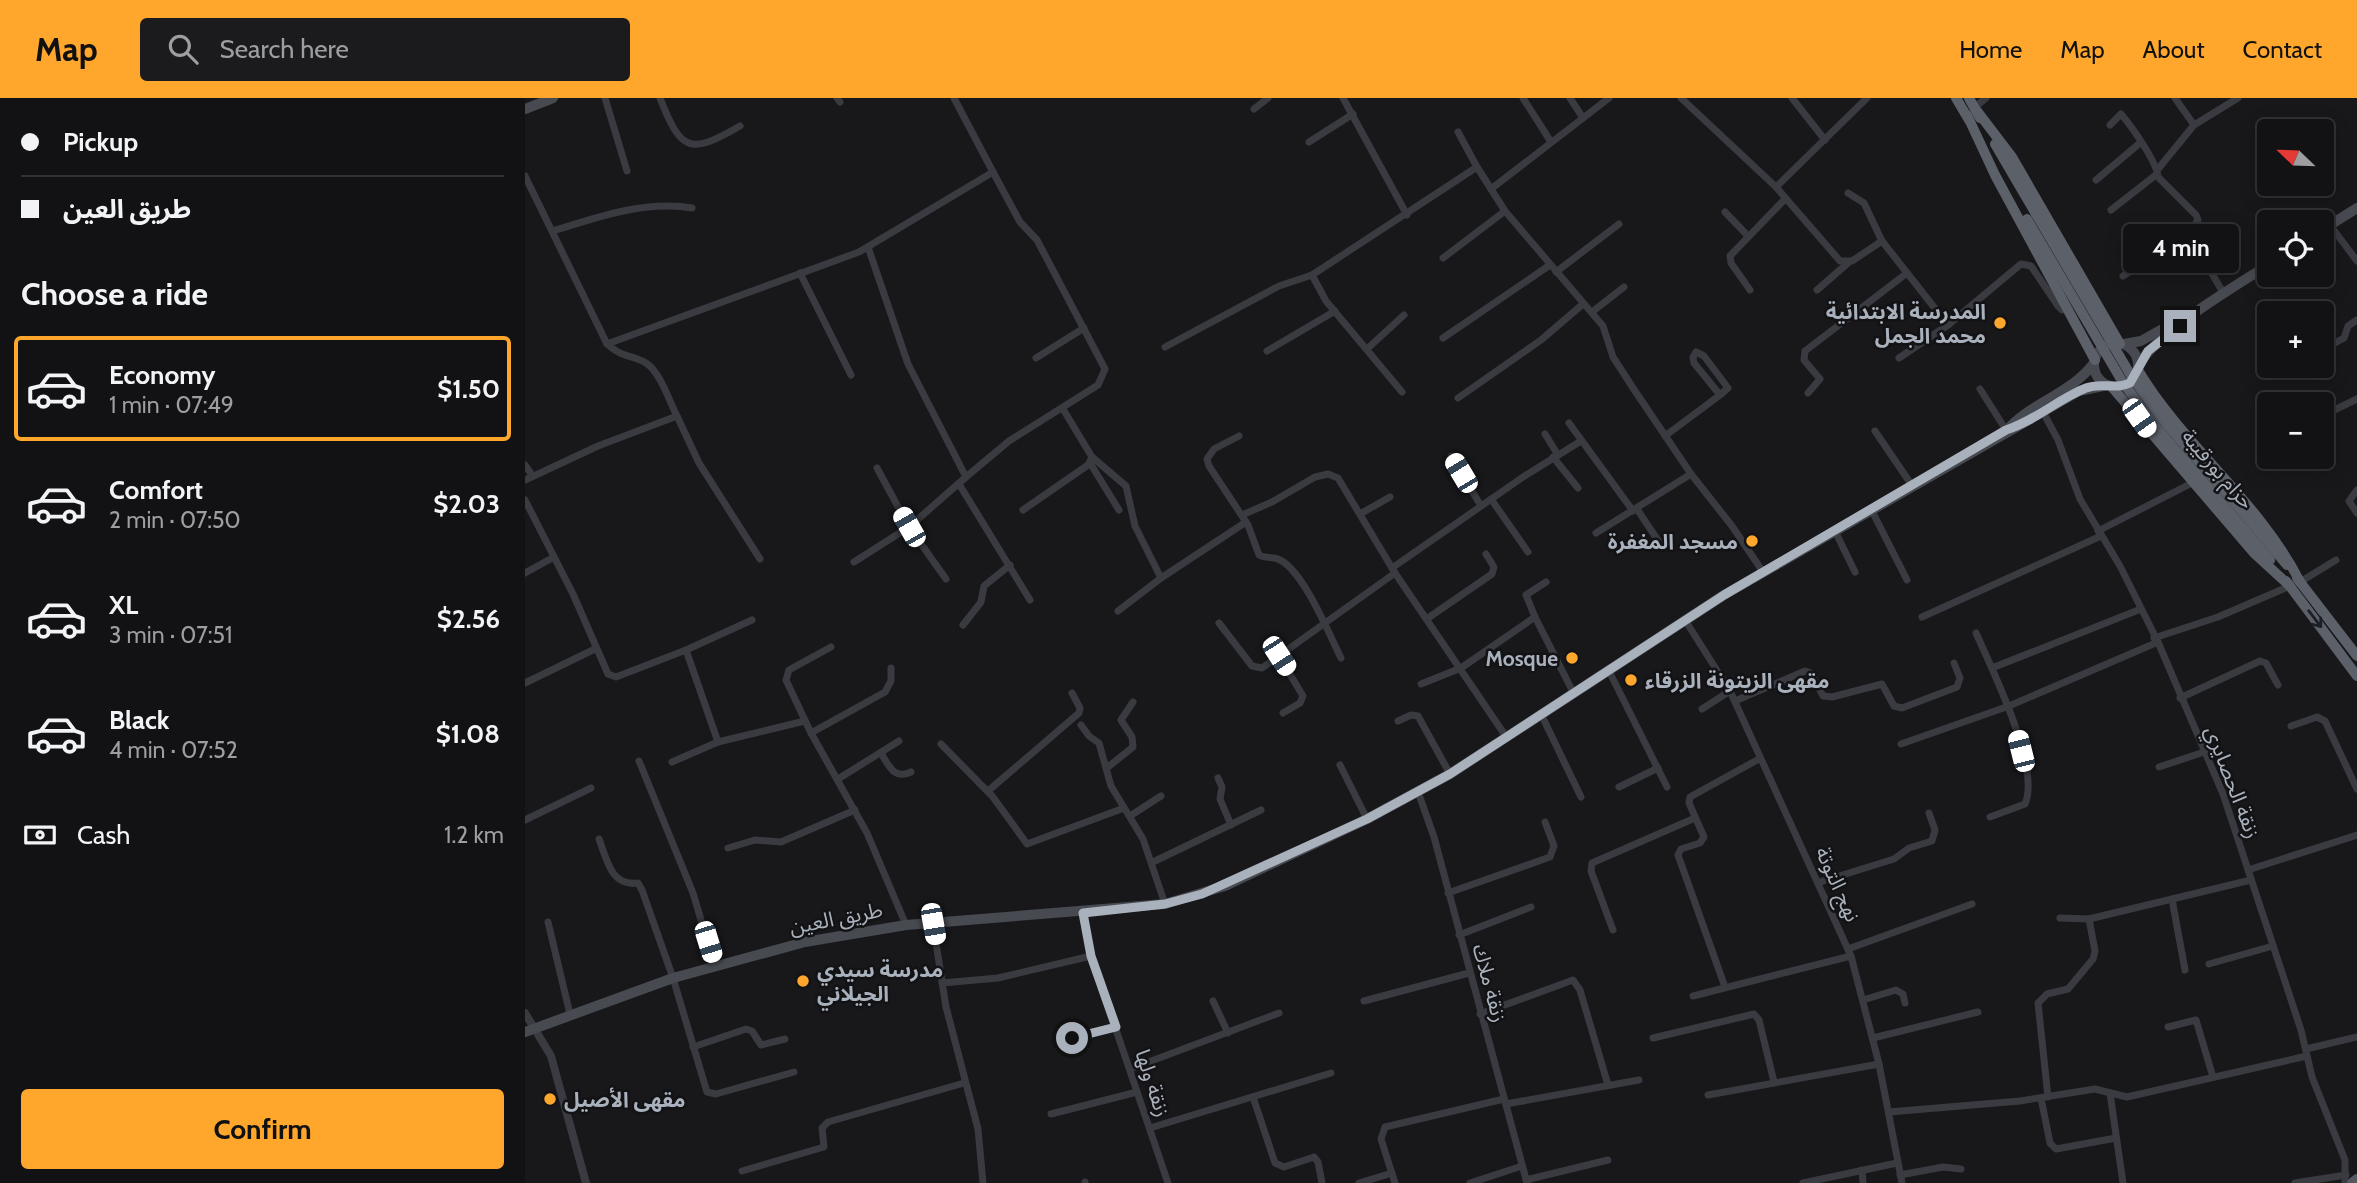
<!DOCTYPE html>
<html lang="en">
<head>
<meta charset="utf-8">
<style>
	:root { --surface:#121214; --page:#1b1b1d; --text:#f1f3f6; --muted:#9c9ea0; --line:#313234; --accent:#ffa72c }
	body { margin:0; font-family:Cabin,"Noto Sans Arabic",sans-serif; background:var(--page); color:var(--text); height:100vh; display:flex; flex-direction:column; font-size:26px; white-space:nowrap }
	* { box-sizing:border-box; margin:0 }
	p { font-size:23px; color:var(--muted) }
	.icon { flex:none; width:38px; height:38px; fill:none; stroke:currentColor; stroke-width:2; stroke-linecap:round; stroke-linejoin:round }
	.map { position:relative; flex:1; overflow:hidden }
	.drawer { display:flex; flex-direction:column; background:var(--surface); width:525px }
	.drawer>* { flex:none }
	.guide { display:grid; align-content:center; height:154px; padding:0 21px; background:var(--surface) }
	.needle { width:46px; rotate:293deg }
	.fabs { position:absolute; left:1732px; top:21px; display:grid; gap:14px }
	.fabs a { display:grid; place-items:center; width:77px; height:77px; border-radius:7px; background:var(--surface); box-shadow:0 4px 18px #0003,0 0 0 2px var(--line); font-size:35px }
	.end { position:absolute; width:32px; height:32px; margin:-16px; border:9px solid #a9b1bc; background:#111; box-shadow:0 0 0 4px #111 }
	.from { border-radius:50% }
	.bubble { position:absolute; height:49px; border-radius:7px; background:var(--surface); box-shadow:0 4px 18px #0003,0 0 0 2px var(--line); font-size:23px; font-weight:700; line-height:49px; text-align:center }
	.car { position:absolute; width:21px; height:42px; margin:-21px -10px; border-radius:9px; box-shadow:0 0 5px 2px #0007; background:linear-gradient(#fff 24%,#345 0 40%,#fff 0 76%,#345 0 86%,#fff 0) }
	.guide b { display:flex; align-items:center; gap:24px; height:66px; font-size:26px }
	.guide b+b { border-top:2px solid var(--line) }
	.guide i { width:18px; height:18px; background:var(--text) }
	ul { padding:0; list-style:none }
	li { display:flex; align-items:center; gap:21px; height:105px; margin:0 14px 10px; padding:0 7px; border:4px solid transparent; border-radius:7px }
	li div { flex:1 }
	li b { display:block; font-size:26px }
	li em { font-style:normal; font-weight:700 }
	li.selected { border-color:var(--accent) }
	li>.icon { width:63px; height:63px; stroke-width:1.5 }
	h2 { padding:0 21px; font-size:32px; line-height:84px }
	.pay { display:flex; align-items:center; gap:18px; height:77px; padding:0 21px; font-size:26px }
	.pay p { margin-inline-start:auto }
	.primary-button { display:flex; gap:14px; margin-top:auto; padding:14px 21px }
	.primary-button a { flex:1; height:80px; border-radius:7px; background:var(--accent); color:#111; font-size:28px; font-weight:700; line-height:80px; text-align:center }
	header { display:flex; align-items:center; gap:42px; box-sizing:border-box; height:98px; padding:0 35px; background:var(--accent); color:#111 }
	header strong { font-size:33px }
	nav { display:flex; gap:38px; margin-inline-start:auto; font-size:24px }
	.search { width:490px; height:63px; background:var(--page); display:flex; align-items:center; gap:18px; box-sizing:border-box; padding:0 24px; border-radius:7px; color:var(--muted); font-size:26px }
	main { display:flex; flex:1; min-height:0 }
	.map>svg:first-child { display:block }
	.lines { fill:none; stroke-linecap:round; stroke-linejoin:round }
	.minor { stroke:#393b40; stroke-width:7 }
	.tertiary { stroke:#393b40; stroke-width:8 }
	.secondary { stroke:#474a51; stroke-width:10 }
	.primary { stroke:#555860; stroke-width:10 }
	.trunk { stroke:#5c6069; stroke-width:10 }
	.trunk-bridge { stroke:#5c6069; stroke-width:10 }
	.oneway { stroke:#1e1f22 }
	.route { stroke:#a9b1bc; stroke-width:9 }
	.poi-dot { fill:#ffa72c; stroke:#131316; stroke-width:2.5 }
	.labels { text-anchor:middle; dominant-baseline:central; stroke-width:5; stroke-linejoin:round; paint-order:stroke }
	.poi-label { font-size:21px; font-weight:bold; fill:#a9b1bc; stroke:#131316; text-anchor:end }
	.street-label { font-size:21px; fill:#a9b1bc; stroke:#131316 }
</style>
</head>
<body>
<header>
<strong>Map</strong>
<div class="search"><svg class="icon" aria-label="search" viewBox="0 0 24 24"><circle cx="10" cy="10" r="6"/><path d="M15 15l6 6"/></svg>Search here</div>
<nav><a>Home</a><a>Map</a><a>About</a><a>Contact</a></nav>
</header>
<main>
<section class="drawer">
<div class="guide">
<b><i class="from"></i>Pickup</b>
<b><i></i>طريق العين</b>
</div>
<h2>Choose a ride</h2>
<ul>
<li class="selected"><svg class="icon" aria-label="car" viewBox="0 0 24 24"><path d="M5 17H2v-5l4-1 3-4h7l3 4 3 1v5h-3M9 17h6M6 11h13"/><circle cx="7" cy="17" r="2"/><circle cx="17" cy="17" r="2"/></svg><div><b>Economy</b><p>1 min · 07:49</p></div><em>$1.50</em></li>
<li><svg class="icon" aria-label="car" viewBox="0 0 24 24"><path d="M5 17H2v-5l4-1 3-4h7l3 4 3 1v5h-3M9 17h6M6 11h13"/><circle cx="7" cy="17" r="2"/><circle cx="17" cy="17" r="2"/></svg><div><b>Comfort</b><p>2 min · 07:50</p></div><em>$2.03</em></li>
<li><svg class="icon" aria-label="car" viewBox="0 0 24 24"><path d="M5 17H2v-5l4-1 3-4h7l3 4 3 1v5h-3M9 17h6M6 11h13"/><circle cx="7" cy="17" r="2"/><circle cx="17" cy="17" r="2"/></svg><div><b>XL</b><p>3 min · 07:51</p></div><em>$2.56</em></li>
<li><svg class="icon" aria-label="car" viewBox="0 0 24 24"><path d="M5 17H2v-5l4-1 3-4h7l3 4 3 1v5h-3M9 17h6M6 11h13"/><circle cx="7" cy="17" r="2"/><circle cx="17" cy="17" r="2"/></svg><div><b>Black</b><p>4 min · 07:52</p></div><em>$1.08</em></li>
</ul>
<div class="pay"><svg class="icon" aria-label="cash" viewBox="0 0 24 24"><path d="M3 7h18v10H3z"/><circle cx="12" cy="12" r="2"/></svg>Cash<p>1.2 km</p></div>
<div class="primary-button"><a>Confirm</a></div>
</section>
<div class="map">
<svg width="1832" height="1085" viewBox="0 0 1832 1085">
	<rect width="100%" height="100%" fill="#18181b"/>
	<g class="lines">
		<g class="minor">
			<path d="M 80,0 L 102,73"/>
			<path d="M 135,0 C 156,54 165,57 215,28"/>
			<path d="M 312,0 L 315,4"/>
			<path d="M 818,0 L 882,117"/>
			<path d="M 998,0 L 1026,44"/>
			<path d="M 1045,0 L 1058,20"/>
			<path d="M 1084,0 L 966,91 L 980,113 L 1078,228 L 1088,259 L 1108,290 L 1166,376 L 1207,428 L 1238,474"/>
			<path d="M 1156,0 L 1251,89 L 1315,163 L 1327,163 L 1357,143"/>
			<path d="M 1267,0 L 1300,42"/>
			<path d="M 1450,9 L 1461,0"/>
			<path d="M 729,11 L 743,0"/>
			<path d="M 1585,27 L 1596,16 C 1607,29 1632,64 1633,79 L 1671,117 L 1673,122 L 1664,134 L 1666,140 L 1699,196"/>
			<path d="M 1669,27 L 1713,0"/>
			<path d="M 933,34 L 952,69"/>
			<path d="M 784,44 L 828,16"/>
			<path d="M 1633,71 L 1669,27 L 1650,0"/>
			<path d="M 0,78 L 82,246 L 334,154 L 468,74 L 429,0"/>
			<path d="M 1571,82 L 1615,45"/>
			<path d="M 1251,89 L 1342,0"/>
			<path d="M 1323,95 L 1339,105 L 1357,143 L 1423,227"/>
			<path d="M 1586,112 L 1632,76"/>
			<path d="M 1200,114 L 1222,137"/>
			<path d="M 1805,127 L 1832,163"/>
			<path d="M 28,133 C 72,119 121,102 167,110"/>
			<path d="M 918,160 L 980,113"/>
			<path d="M 1031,174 L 1094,126"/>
			<path d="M 275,175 L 326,277"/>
			<path d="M 787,177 L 801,203 L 877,294"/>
			<path d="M 1598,178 L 1664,134"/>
			<path d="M 1225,192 L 1206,165 L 1205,158 L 1259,102"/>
			<path d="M 1292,192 L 1323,165"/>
			<path d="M 1067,214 L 1099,189"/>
			<path d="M 918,240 L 1025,167"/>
			<path d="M 640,249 L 754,188 L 787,177 L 952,69 L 966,91"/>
			<path d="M 842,251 L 879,217"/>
			<path d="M 1797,252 L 1819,240 L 1823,228 L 1832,222"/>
			<path d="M 742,253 L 810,213"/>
			<path d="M 511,260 L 559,230"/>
			<path d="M 1374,260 L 1423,227 L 1496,166 L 1506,168 L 1533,208 L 1537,212 L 1543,211"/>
			<path d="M 1455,291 L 1481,332"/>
			<path d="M 1283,295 L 1295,281 L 1279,262 L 1280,253 L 1382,175"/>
			<path d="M 933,300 L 1016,242 L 1058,206"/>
			<path d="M 538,311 L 567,359 L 601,388 L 610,428 L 636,480"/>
			<path d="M 1518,314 L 1533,342 L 1555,401 L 1595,468 L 1633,544 L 1698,696 L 1776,932 L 1787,979 L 1820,1062 L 1820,1085"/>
			<path d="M 1803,315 L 1832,301"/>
			<path d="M 152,318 L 174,365 L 235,461"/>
			<path d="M 1044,325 L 1108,413"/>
			<path d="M 1350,333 L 1388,389"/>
			<path d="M 1020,336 L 1033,357"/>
			<path d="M 714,338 L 689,351 L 682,361 L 684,368 L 723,427 L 734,457 C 741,461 748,458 755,462 C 779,474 804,536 816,560"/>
			<path d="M 1140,338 L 1195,297 L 1203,290 L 1179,258 L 1171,254 L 1168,259 L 1169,265 L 1195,297"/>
			<path d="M 926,358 L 956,408"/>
			<path d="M 1028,359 L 1053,390"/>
			<path d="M 565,365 L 594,412"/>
			<path d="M 0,367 L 7,377"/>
			<path d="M 352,370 L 384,429 L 421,481"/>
			<path d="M 441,379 L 484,343 L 573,287 L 580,271 L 512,142 L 495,124 L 468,74"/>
			<path d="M 0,382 L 73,348 L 152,318 C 144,303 136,275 121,265 C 108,257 97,260 82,246"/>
			<path d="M 434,386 L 505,502"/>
			<path d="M 1832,392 L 1824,403 L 1832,415"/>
			<path d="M 966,401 L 1003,454"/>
			<path d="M 0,402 L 48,496 L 83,576 L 91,579 L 161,552 L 193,644"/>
			<path d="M 1112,411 L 1134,444"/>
			<path d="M 498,412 L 563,367 L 567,359"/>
			<path d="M 1347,413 L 1382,482"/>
			<path d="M 835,416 L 865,399"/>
			<path d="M 717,417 L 747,404 L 790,379 L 803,376 L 813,380 L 870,475 L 982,640"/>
			<path d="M 1310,433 L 1330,474"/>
			<path d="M 1573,433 L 1667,385"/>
			<path d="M 1071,435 L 1166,376"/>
			<path d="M 329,464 L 384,429 L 441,379 L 383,266 L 343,149"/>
			<path d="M 867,470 L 998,379 L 1056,343"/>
			<path d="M 0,475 L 29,459"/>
			<path d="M 1775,484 L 1811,462"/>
			<path d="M 593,513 L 636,480 L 721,424"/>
			<path d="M 1010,519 L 1049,596"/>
			<path d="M 1397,519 L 1576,438"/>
			<path d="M 903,520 L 967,476 L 969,469 L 961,456"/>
			<path d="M 1160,522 L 1205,593 L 1326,858 L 1354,966 L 1377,1085"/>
			<path d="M 694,525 L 727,568 L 737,570 L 870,475"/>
			<path d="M 438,527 L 456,504 L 459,488 L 485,467"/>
			<path d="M 1451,535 C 1467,571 1516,670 1500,706 L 1465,719"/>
			<path d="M 1629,540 L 1693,519 L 1765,488"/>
			<path d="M 306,549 L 264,572 L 261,582 L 286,635 L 342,735 L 381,827"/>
			<path d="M 161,552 L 227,522"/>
			<path d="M 754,558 L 778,598 L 775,605 L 758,615"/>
			<path d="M 1467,570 L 1616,511"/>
			<path d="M 1084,573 L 1142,689"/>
			<path d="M 0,585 L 70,551"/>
			<path d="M 896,586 L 936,570 L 1010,519 L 1001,497 L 1021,484"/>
			<path d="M 1655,600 L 1735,563 L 1741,565 L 1753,587"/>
			<path d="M 1210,603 L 1280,573 L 1286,575 L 1298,598 L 1307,599 L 1357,586 L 1369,608 L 1377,610 L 1432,589 L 1435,580 L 1429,565"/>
			<path d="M 1177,611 L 1205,593"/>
			<path d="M 1017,618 L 1056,699"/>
			<path d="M 873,623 L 886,617 L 893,618 L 925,676"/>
			<path d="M 556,627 L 564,638 L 574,645 L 586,688 L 618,741 L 640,806"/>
			<path d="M 1766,628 L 1792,619 L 1800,623 L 1832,691"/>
			<path d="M 286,635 L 360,594 L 366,583 L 366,570"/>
			<path d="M 416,646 L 468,699 L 502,746 L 599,710"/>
			<path d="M 1376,646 L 1484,608 L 1633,544"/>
			<path d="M 356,655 C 364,668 369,682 386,674"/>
			<path d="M 114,663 L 168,795 L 190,869"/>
			<path d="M 147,664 L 193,644 L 280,623"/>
			<path d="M 815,667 L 842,721"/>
			<path d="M 583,669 L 608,649 L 607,639 L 596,622 L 608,604"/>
			<path d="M 1634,669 L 1679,654"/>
			<path d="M 693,680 L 697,689 L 695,701 L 706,727"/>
			<path d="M 313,681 L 374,643"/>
			<path d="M 1094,689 L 1133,670"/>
			<path d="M 463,693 L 554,615 L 555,610 L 547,595"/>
			<path d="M 893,694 L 909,739 L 1002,1085"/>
			<path d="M 605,718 L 636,698"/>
			<path d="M 0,722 L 66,690"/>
			<path d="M 74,741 C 82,762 86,789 113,785 L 117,792 L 148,880 L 182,994 L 191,996 L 269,974"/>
			<path d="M 203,750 L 230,742 L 256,744 L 330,712"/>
			<path d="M 628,764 L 736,712"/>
			<path d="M 1723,772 L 1832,737"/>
			<path d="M 1295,784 L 1369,761 L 1384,750 L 1407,743 L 1410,732 L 1404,715"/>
			<path d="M 923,795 L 1025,759 L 1029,748 L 1020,724"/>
			<path d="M 1647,801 L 1660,872"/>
			<path d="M 558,815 L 566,858 L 643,1085"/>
			<path d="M 1535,820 L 1564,821 L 1726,782"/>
			<path d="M 23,824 L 45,916"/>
			<path d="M 408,826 L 421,909 L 453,1031 L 458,1085"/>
			<path d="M 1088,832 L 1066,773 L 1067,765 L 1170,720"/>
			<path d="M 934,837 L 1006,809"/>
			<path d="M 1323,851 L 1447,806"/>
			<path d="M 1684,866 L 1748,848"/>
			<path d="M 417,885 L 473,880 L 566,858"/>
			<path d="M 1200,889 L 1153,757 L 1156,751 L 1175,745 L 1179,739 L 1164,705 L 1165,699 L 1234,661"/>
			<path d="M 1168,898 L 1326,858"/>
			<path d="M 1338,902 L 1371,892 L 1378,896 L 1380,905"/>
			<path d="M 688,903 L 703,935"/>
			<path d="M 839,903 L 944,875"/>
			<path d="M 955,916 L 1048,882 L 1055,892 L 1083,987"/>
			<path d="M 1643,929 L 1671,922 L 1688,979"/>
			<path d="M 547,940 L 591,929"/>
			<path d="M 1128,940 L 1229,916 L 1234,922 L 1249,984"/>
			<path d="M 1348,940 L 1453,914"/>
			<path d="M 168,949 L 221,931 L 227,933 L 236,947 L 260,941"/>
			<path d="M 1781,951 L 1832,939"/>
			<path d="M 605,971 L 754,915"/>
			<path d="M 1585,995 L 1598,1085"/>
			<path d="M 1183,997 L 1354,966"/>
			<path d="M 728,999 L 750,1065 L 759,1069 L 789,1059 L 793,1064 L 797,1085"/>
			<path d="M 1523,999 L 1513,905 L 1522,896 L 1543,891 L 1568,861 L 1570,853 L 1564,821"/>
			<path d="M 1516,1000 L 1525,1045 L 1531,1051 L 1591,1040"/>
			<path d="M 981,1006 L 1114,982"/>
			<path d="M 1364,1014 L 1495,1003 L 1570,991 L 1602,999 L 1782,958"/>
			<path d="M 526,1016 L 612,994"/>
			<path d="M 625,1030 L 806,975"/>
			<path d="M 1337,1072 L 1338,1085"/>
			<path d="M 217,1073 L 299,1049 L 297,1030 L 303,1024 L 439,985"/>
			<path d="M 1375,1077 L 1418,1069 L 1436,1071"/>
			<path d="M 1001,1082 L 1083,1062"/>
			<path d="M 560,1084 L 560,1085"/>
			<path d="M 834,1085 L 867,1075"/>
			<path d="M 870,1085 L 856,1041 L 860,1029 L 979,1001"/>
			<path d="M 945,1085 L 997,1068"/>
			<path d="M 1278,1085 L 1372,1065"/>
			<path d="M 1770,1085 L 1821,1077"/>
		</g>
		<path class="tertiary" d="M 0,915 L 26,958 L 61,1085"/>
		<g class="secondary">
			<path d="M 0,11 L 28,0"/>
			<path d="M 1797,132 L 1832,110"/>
			<circle cx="1591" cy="267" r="22"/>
			<path d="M 1599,246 L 1616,243 L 1664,216"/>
			<path d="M 1613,267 C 1637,231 1707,190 1745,166"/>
			<path d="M 1482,332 C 1507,304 1547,295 1569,265"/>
			<path d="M 0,934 L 148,880 L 280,844 L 381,827 L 640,806 L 700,788 L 842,721 L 925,676 L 1199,497 L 1554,293 L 1583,287"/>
		</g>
		<path class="primary" d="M 1827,1085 L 1832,1081"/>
		<g class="trunk">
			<path d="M 1431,0 L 1444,22"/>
			<path d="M 1444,0 L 1455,20"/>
			<path d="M 1452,13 L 1487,59 L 1595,246"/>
			<path d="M 1442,17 L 1470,77 L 1570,262"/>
			<path d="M 1470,46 L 1511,116"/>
			<path d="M 1613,272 C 1659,349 1735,404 1775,484"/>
			<path d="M 1586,288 L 1729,455 L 1765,488"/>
			<path d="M 1709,404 L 1762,467"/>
			<path d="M 1701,410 L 1745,462"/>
			<path d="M 1772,480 L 1832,558"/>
			<path d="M 1761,483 L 1832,578"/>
		</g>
		<g class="trunk-bridge">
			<path d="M 1511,116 L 1605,276 L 1637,321 L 1709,404"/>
			<path d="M 1502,121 L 1597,283 L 1629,327 L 1701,410"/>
		</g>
	</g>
	<defs><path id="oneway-shaft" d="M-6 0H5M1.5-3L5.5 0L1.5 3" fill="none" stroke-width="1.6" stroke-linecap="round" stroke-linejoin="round" transform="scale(1.75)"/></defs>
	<use class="oneway" href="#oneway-shaft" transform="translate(1790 521) rotate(53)"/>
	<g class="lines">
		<path class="route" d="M 547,940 L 591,929 L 566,858 L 558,815 L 640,806 L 677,796 L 842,721 L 925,676 L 1199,497 L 1481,332 C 1510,323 1533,301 1561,290 C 1576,284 1590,292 1605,285 L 1623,253 L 1655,228"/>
	</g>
	<g class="poi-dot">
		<circle cx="1475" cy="225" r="7"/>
		<circle cx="1227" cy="443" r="7"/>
		<circle cx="1047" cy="560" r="7"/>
		<circle cx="1106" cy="582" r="7"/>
		<circle cx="278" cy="883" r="7"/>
		<circle cx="25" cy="1001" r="7"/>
	</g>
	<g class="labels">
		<g class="poi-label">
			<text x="1461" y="213">المدرسة الابتدائية<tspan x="1461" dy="24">محمد الجمل</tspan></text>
			<text x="1213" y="443">مسجد المغفرة</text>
			<text x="1033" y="560">Mosque</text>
			<text x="1120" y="582" text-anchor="start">مقهى الزيتونة الزرقاء</text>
			<text x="292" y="871" text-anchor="start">مدرسة سيدي<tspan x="292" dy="24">الجيلاني</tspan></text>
			<text x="39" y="1001" text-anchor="start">مقهى الأصيل</text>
		</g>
		<g class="street-label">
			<text transform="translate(1693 371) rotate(49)">حزام بورقيبة</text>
			<text transform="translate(1708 684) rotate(69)">زنقة الحصايري</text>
			<text transform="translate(1313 786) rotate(66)">نهج التوتة</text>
			<text transform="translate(311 820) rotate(-11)">طريق العين</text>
			<text transform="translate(965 885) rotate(75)">زنقة ملاك</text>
			<text transform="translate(628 985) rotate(72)">زنقة ولها</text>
		</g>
	</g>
</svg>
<div class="fabs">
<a><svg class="needle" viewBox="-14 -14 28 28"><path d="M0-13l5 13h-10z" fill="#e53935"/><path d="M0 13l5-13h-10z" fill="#9c9ea0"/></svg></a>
<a><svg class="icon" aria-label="locate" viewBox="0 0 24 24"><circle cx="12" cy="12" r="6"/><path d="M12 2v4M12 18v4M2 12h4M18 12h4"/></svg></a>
<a>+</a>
<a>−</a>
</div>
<i class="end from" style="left:547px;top:940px"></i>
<i class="end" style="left:1655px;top:228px"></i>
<div class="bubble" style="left:1598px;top:126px;width:116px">4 min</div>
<i class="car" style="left:1614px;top:320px;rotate:145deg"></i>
<i class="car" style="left:936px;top:375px;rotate:329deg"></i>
<i class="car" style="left:384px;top:429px;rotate:330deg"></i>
<i class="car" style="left:754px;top:558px;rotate:147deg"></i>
<i class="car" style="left:1496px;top:653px;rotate:346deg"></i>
<i class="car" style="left:408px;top:826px;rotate:170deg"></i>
<i class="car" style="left:183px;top:844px;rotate:163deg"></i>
</div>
</main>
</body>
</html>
